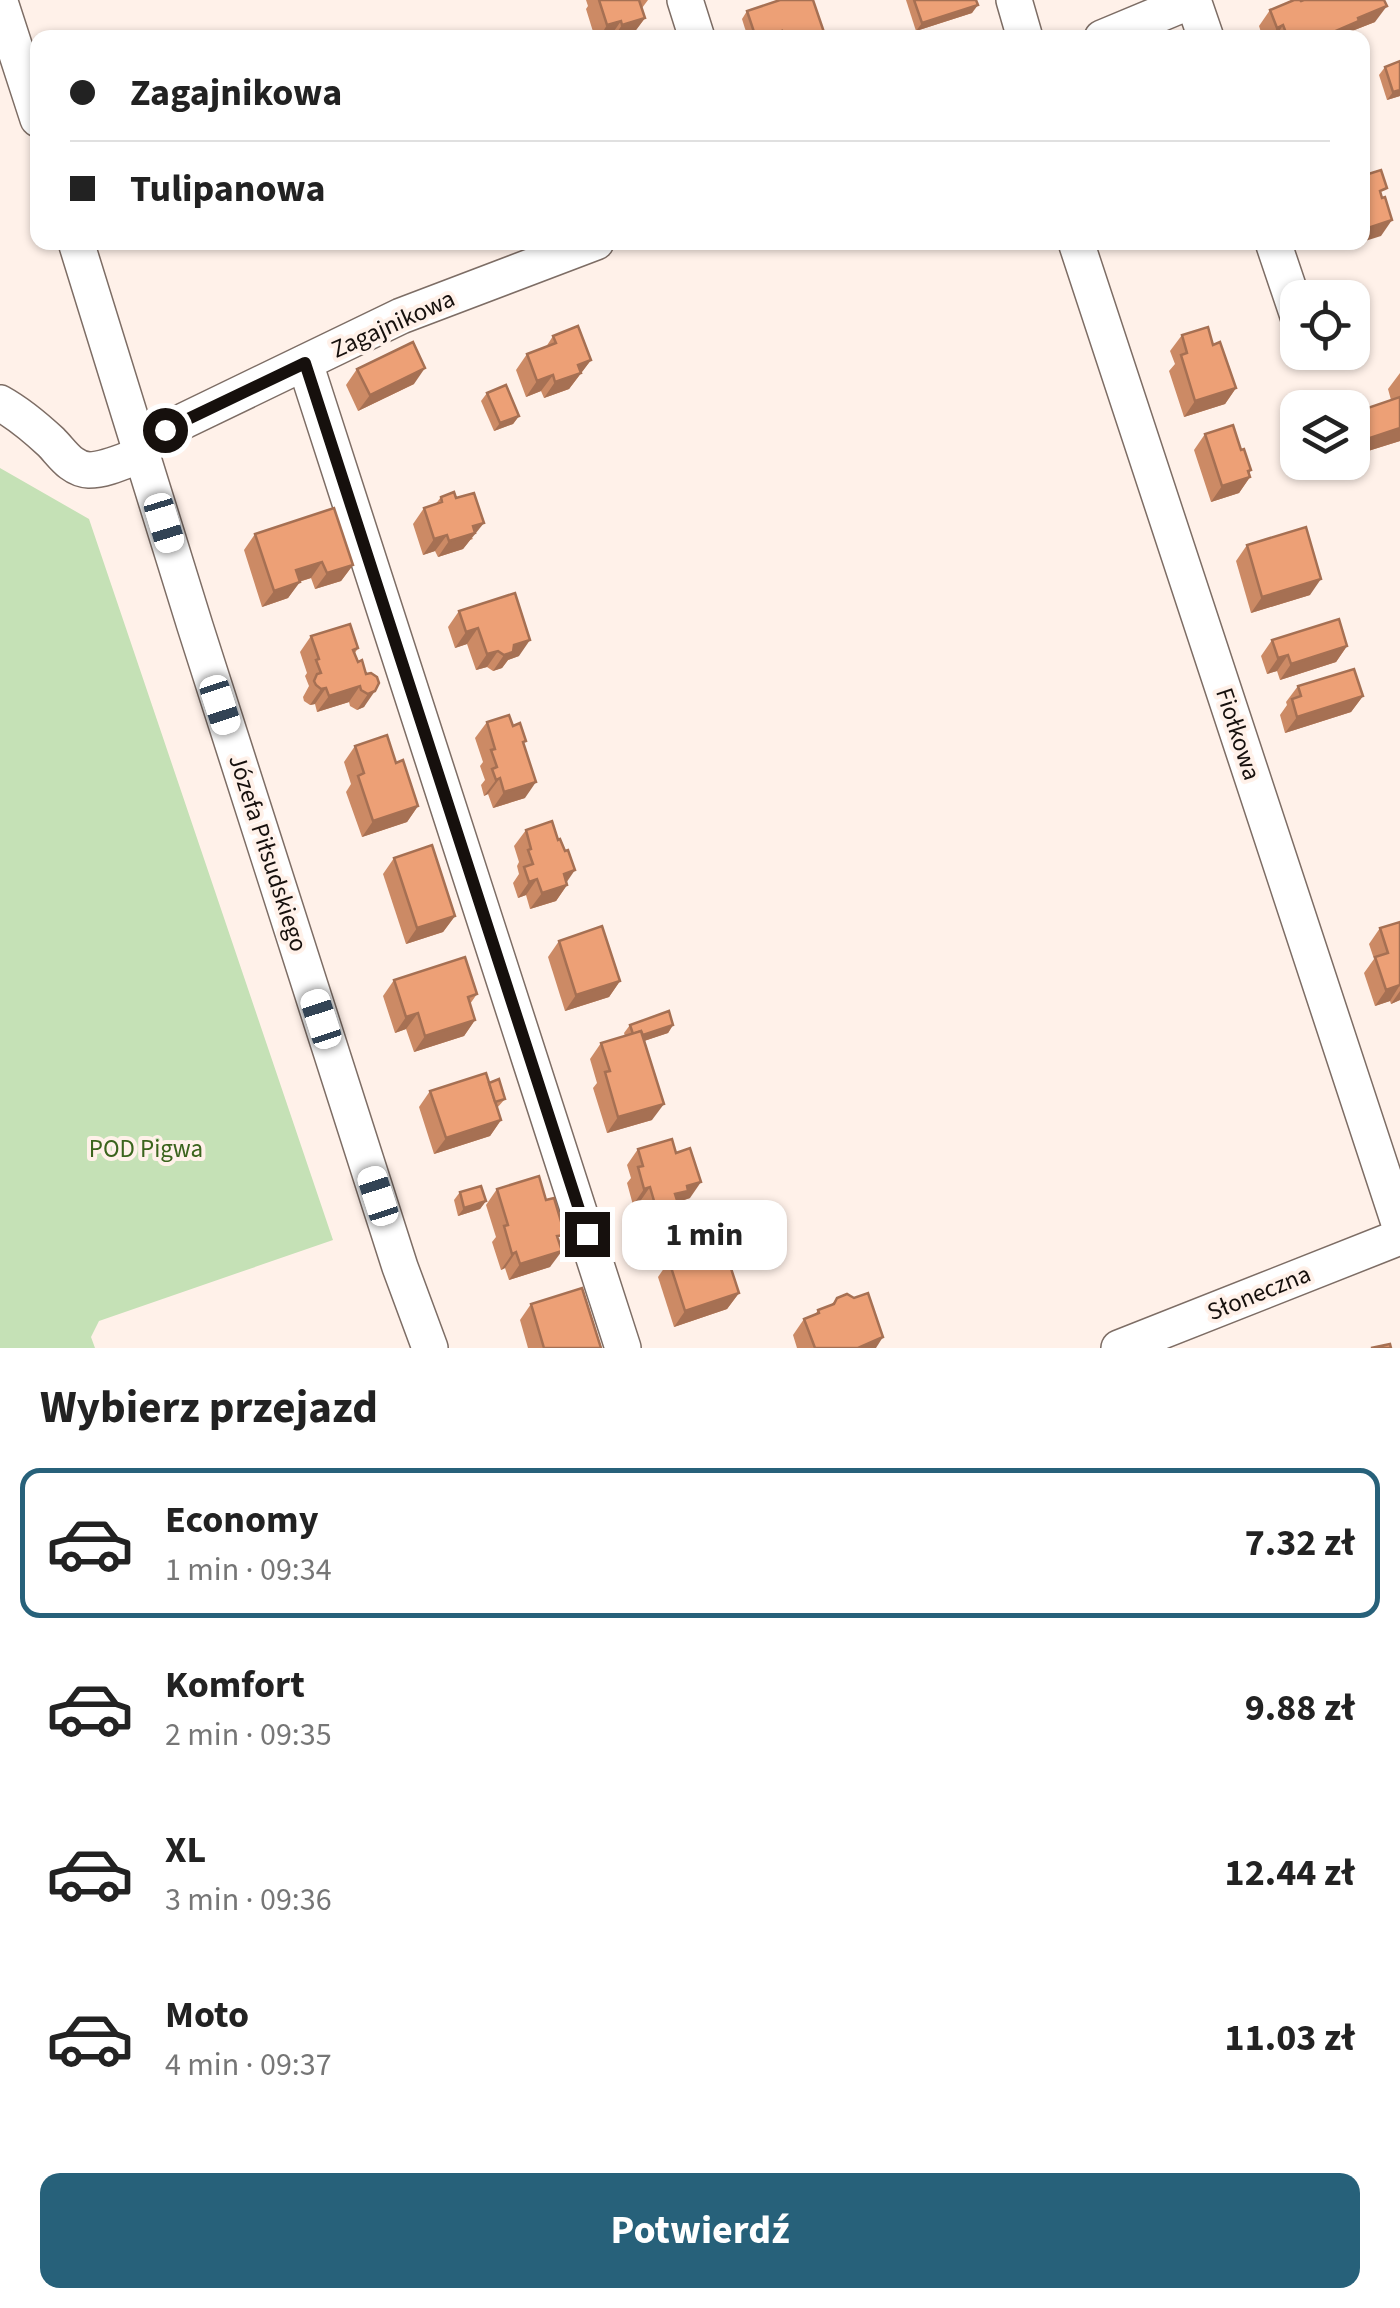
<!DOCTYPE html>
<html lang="pl">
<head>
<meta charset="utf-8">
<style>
	:root { --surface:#fff; --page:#f6f6f6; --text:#222; --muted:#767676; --line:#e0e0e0; --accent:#27617a }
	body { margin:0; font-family:"Source Sans 3",sans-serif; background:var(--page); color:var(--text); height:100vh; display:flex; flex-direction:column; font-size:38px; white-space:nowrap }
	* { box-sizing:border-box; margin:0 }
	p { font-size:32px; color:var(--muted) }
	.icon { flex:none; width:55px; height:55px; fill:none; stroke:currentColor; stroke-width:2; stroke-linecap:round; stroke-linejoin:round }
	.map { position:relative; height:1348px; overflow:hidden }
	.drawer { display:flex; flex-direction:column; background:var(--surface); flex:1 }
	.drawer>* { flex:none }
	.top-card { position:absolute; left:30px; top:30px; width:1340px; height:220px; border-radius:20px; box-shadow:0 2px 8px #0004; display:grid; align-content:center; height:220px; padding:0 40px; background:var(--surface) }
	.controls { position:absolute; left:1280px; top:280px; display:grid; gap:20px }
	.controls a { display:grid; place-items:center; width:90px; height:90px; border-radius:20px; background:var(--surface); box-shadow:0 2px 8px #0004; font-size:50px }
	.end { position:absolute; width:45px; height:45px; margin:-22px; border:12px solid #16100d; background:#fff; box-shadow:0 0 0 5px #fff }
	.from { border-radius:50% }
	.bubble { position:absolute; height:70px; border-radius:20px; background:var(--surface); box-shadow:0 2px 8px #0004; font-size:32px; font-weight:700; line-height:70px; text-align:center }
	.car { position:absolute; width:30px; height:60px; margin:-30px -15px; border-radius:12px; box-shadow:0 0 8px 2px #0007; background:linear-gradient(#fff 24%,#345 0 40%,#fff 0 76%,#345 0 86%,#fff 0) }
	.top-card b { display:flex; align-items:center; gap:35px; height:95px; font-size:38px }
	.top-card b+b { border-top:2px solid var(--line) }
	.top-card i { width:25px; height:25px; background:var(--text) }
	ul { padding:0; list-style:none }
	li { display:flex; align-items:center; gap:30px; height:150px; margin:0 20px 15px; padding:0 20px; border:5px solid transparent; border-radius:20px }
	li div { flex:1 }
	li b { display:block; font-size:38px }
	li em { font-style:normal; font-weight:700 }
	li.active { border-color:var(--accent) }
	li>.icon { width:90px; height:90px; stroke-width:1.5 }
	h2 { padding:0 40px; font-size:45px; line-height:120px }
	.action { display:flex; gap:20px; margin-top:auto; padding:20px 40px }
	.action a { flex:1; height:115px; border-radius:20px; background:var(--accent); color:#fff; font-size:40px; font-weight:700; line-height:115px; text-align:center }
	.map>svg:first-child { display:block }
	.green { fill:#c5e1b6 }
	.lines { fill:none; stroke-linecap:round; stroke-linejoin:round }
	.minor-casing { stroke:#7d6d65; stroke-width:38 }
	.minor { stroke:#fff; stroke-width:35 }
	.wall { fill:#cc8a65 }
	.shaded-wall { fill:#a67053 }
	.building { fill:#eda076; stroke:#a67053; stroke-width:2.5 }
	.route { stroke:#16100d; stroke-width:12 }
	.labels { text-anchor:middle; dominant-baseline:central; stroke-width:8; stroke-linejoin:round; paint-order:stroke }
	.street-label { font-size:25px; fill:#16100d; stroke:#fff1e9 }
	.park-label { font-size:25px; fill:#3b641d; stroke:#fff1e9 }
</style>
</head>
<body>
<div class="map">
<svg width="1400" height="1348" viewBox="0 0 1400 1348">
	<rect width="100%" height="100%" fill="#fff1e9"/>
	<path class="green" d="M 0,468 L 89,519 L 333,1240 L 99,1321 L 91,1337 L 95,1348 L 0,1348 Z"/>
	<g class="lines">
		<defs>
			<g id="minor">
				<path d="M 685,0 L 697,38"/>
				<path d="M 1014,0 L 1025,38"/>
				<path d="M 1193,0 L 1206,38"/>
				<path d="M 0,2 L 38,119"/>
				<path d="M 1102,38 L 1193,0"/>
				<path d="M 76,242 L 195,626 L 400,1267 L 430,1348"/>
				<path d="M 1076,242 L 1400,1226"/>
				<path d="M 1273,242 L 1298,316"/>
				<path d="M 305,363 L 623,1348"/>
				<path d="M 0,403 C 18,413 36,428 51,442 C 62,453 71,469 89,470 C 106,470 126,460 143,454"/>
				<path d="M 138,441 L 165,430 L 401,316 L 596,242"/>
				<path d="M 1119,1348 L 1400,1237"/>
			</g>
		</defs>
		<use href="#minor" class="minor-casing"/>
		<use href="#minor" class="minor"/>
	</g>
	<g class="wall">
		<path d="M 586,0 L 648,0 L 642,8 L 645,18 L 633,34 L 622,38 L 595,38 L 586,9 L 588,6 Z"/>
		<path d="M 906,0 L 976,0 L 972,13 L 916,31 Z"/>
		<path d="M 1301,1 L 1375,22 L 1352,31 L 1348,37 L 1263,38 L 1259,26 L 1270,10 Z"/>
		<path d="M 747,11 L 826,38 L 748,38 L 742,19 Z"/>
		<path d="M 1400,61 L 1400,96 L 1387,100 L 1379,75 L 1385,67 Z"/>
		<path d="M 1182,335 L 1213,345 L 1236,388 L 1225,404 L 1184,417 L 1169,371 L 1175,364 L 1170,351 Z"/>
		<path d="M 553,336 L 591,360 L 569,389 L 544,398 L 541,391 L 526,397 L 516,370 L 527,354 L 546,347 Z"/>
		<path d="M 357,369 L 414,384 L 358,411 L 346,385 Z"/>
		<path d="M 1400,373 L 1400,441 L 1352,456 L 1352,413 L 1391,400 L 1388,389 Z"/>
		<path d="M 487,393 L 519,416 L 513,424 L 494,431 L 481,401 Z"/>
		<path d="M 1205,434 L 1241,450 L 1251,470 L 1249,473 L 1250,477 L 1239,493 L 1211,502 L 1194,450 Z"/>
		<path d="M 441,497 L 473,539 L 470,540 L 463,549 L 438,557 L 435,551 L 423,555 L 413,524 L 424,508 L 435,505 Z"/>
		<path d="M 255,534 L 353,565 L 341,581 L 315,589 L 311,578 L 299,582 L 288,598 L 262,607 L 244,550 Z"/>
		<path d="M 1247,545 L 1310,595 L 1251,613 L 1236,561 Z"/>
		<path d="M 459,611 L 519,656 L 508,660 L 502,668 L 493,671 L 487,667 L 476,670 L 467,644 L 455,648 L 448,627 Z"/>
		<path d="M 311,636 L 358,648 L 355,653 L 358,662 L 366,674 L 377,677 L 364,707 L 357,710 L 350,706 L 349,702 L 317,712 L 315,704 L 310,705 L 304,701 L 303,697 L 309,686 L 305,676 L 307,673 L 300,652 Z"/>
		<path d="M 1272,640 L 1347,646 L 1336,662 L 1280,680 L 1277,671 L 1267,674 L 1261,656 Z"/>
		<path d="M 1298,686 L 1363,696 L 1351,712 L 1285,733 L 1280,715 L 1287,705 L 1286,702 Z"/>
		<path d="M 487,722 L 513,726 L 524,744 L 525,798 L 493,808 L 488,794 L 484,796 L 481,785 L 485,780 L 480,766 L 483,762 L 475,738 Z"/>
		<path d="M 355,746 L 396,763 L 418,806 L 407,822 L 362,837 L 346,792 L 351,784 L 344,762 Z"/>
		<path d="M 526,830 L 567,885 L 556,901 L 530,909 L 526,895 L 518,898 L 513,883 L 519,874 L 517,866 L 519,862 L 514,846 Z"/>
		<path d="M 394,858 L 455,916 L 443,932 L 406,944 L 383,874 Z"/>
		<path d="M 1400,922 L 1400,1000 L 1391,1004 L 1390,1001 L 1375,1006 L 1364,973 L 1374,959 L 1369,944 L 1380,928 Z"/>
		<path d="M 559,941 L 620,981 L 609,997 L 565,1011 L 548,957 Z"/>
		<path d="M 394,980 L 477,994 L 470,1004 L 475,1020 L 464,1036 L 414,1052 L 406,1029 L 395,1033 L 383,996 Z"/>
		<path d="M 630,1025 L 673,1025 L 668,1033 L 644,1041 L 652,1120 L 607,1133 L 593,1088 L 597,1083 L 590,1059 L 601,1043 L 625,1036 L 624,1033 Z"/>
		<path d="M 489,1083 L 505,1099 L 497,1108 L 501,1120 L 490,1136 L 434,1154 L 419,1107 L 430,1091 Z"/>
		<path d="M 638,1149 L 690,1198 L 681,1201 L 678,1204 L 685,1225 L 674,1242 L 643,1251 L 634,1220 L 641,1210 L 639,1203 L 633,1205 L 627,1183 L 631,1178 L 627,1165 Z"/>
		<path d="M 497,1189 L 559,1243 L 550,1267 L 509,1280 L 505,1268 L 501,1270 L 492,1242 L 496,1237 L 486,1205 Z"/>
		<path d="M 460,1192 L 486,1201 L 480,1209 L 458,1216 L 454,1200 Z"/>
		<path d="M 703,1257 L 739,1293 L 727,1309 L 674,1327 L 658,1277 L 669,1261 Z"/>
		<path d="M 837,1298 L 876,1348 L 797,1348 L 793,1335 L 804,1319 L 815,1315 L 818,1310 L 831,1305 Z"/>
		<path d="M 531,1304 L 601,1348 L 528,1348 L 520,1320 Z"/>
	</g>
	<g class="shaded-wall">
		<path d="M 978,5 L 972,13 L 916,31 L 922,23 Z"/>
		<path d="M 1387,6 L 1375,22 L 1352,31 L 1348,37 L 1321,38 L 1354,24 L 1358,18 Z"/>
		<path d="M 645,18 L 633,34 L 622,38 L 613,38 L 622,25 Z"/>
		<path d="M 621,21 L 610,37 L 599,38 L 607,25 Z"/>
		<path d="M 1283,25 L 1275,38 L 1271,38 L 1277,28 Z"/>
		<path d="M 782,31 L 777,38 L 763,38 Z"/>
		<path d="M 1400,90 L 1400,96 L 1387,100 L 1393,92 Z"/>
		<path d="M 1392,220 L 1381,236 L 1362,242 L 1362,230 Z"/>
		<path d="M 1333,242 L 1345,242 L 1329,248 Z"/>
		<path d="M 591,360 L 569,389 L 544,398 L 555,382 L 578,365 Z"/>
		<path d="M 425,368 L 414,384 L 358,411 L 370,395 Z"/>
		<path d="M 553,375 L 541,391 L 526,397 L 537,381 Z"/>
		<path d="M 1236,388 L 1225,404 L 1184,417 L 1195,401 Z"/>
		<path d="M 519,416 L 513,424 L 494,431 L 500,423 Z"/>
		<path d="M 1400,428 L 1400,441 L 1352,456 L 1352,454 L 1361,441 Z"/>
		<path d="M 1251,470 L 1245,479 L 1250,477 L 1239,493 L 1211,502 L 1222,486 Z"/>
		<path d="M 484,523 L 463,549 L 438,557 L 449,541 L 473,526 Z"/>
		<path d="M 447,535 L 435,551 L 423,555 L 434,539 Z"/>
		<path d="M 322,562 L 311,578 L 284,586 L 296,570 Z"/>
		<path d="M 353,565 L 341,581 L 315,589 L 327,573 Z"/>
		<path d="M 1321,579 L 1310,595 L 1251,613 L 1262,597 Z"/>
		<path d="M 300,582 L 288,598 L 262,607 L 274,591 Z"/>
		<path d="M 478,628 L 467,644 L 455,648 L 466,632 Z"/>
		<path d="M 530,640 L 519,656 L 508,660 L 502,668 L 493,671 L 504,655 L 514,645 Z"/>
		<path d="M 1347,646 L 1336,662 L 1280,680 L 1291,664 Z"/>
		<path d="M 498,651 L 487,667 L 476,670 L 487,654 Z"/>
		<path d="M 1288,655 L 1277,671 L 1267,674 L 1278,658 Z"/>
		<path d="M 360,686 L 349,702 L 317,712 L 329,696 Z"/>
		<path d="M 326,688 L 315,704 L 310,705 L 321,689 Z"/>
		<path d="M 375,691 L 364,707 L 357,710 L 368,694 Z"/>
		<path d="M 1363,696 L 1351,712 L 1285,733 L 1297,717 Z"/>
		<path d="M 500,778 L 488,794 L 484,796 L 496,780 Z"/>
		<path d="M 536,782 L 525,798 L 493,808 L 504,792 Z"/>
		<path d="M 418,806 L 407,822 L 362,837 L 373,821 Z"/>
		<path d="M 575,870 L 564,886 L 567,885 L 556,901 L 530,909 L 542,893 L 564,874 Z"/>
		<path d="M 537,879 L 526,895 L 518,898 L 529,882 Z"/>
		<path d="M 455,916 L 443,932 L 406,944 L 417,928 Z"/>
		<path d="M 620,981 L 609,997 L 565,1011 L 576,995 Z"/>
		<path d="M 1400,985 L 1390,1001 L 1375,1006 L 1386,990 Z"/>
		<path d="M 1400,991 L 1400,1000 L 1391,1004 Z"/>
		<path d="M 418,1013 L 406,1029 L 395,1033 L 406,1017 Z"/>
		<path d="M 475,1020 L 464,1036 L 414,1052 L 425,1036 Z"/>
		<path d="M 673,1025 L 668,1033 L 629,1046 L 635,1038 Z"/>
		<path d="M 664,1104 L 652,1120 L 607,1133 L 618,1117 Z"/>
		<path d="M 501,1120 L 490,1136 L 434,1154 L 446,1138 Z"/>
		<path d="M 701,1182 L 690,1198 L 681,1201 L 677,1207 L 675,1194 L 687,1186 Z"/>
		<path d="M 650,1187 L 639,1203 L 633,1205 L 644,1189 Z"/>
		<path d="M 486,1201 L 480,1209 L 458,1216 L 464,1208 Z"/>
		<path d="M 685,1225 L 674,1242 L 643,1251 L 654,1235 Z"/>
		<path d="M 562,1251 L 550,1267 L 509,1280 L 520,1264 Z"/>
		<path d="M 516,1252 L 505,1268 L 501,1270 L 512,1254 Z"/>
		<path d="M 739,1293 L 727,1309 L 674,1327 L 685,1311 Z"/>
		<path d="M 883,1337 L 876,1348 L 858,1348 Z"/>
	</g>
	<g class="building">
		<path d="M 599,0 L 639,0 L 645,18 L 622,25 L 621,21 L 607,25 Z"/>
		<path d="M 780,0 L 813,0 L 826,38 L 784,38 L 782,31 L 763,38 L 756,38 L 747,11 Z"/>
		<path d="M 914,0 L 976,0 L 978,5 L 922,23 Z"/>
		<path d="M 1294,0 L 1300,0 L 1301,1 L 1304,0 L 1384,0 L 1387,6 L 1358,18 L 1359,21 L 1322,37 L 1320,34 L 1311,38 L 1288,38 L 1283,25 L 1277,28 L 1270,10 Z"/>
		<path d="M 1400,61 L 1400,90 L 1393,92 L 1385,67 Z"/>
		<path d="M 1381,170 L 1387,188 L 1380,191 L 1382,198 L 1385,197 L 1392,220 L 1362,230 L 1362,176 Z"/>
		<path d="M 578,326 L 591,360 L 578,365 L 581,373 L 555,382 L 553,375 L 537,381 L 527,354 L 556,343 L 553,336 Z"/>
		<path d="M 1208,327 L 1213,345 L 1220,342 L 1236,388 L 1195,401 L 1181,355 L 1187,353 L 1182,335 Z"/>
		<path d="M 413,342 L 425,368 L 370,395 L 357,369 Z"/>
		<path d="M 506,385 L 519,416 L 500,423 L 487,393 Z"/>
		<path d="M 1400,397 L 1400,428 L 1361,441 L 1353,413 Z"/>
		<path d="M 1233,425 L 1241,450 L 1244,449 L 1251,470 L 1248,471 L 1250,477 L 1222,486 L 1205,434 Z"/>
		<path d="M 454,492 L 456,498 L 474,493 L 484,523 L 473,526 L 475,533 L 449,541 L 447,535 L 434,539 L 424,508 L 442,502 L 441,497 Z"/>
		<path d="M 334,508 L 353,565 L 327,573 L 322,562 L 296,570 L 300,582 L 274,591 L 255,534 Z"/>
		<path d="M 1306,527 L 1321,579 L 1262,597 L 1247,545 Z"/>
		<path d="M 515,593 L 530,640 L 514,645 L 513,652 L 504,655 L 498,651 L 487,654 L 478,628 L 466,632 L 459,611 Z"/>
		<path d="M 1339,619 L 1347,646 L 1291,664 L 1288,655 L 1278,658 L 1272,640 Z"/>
		<path d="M 350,624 L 358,648 L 353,650 L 358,662 L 362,660 L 366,674 L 371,673 L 377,677 L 379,683 L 375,691 L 368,694 L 361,690 L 360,686 L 329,696 L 326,688 L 321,689 L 316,685 L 314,681 L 317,674 L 321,673 L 316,660 L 319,659 L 311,636 Z"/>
		<path d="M 1354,669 L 1363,696 L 1297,717 L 1292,699 L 1301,696 L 1298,686 Z"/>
		<path d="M 509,715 L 513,726 L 520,723 L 526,741 L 523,742 L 536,782 L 504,792 L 500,778 L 496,780 L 492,769 L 497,767 L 491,750 L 495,749 L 487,722 Z"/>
		<path d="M 387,735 L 396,763 L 403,760 L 418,806 L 373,821 L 358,776 L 364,773 L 355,746 Z"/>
		<path d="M 552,821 L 558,840 L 560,839 L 565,851 L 568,850 L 575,870 L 564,874 L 567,885 L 542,893 L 537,879 L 529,882 L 524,867 L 533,864 L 528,850 L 531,849 L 526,830 Z"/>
		<path d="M 432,845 L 455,916 L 417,928 L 394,858 Z"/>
		<path d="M 1400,922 L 1400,985 L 1386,990 L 1375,957 L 1388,953 L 1380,928 Z"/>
		<path d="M 602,926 L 620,981 L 576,995 L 559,941 Z"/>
		<path d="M 465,957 L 477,994 L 468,997 L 475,1020 L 425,1036 L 418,1013 L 406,1017 L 394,980 Z"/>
		<path d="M 669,1011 L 673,1025 L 643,1035 L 641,1031 L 633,1034 L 630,1025 Z"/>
		<path d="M 641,1031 L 664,1104 L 618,1117 L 605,1072 L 610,1071 L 601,1043 Z"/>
		<path d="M 486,1073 L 501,1120 L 446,1138 L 430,1091 Z"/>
		<path d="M 499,1079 L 505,1099 L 495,1102 L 489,1083 Z"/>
		<path d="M 672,1139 L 676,1153 L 690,1148 L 701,1182 L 687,1186 L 688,1191 L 675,1194 L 685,1225 L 654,1235 L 645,1204 L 654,1201 L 650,1187 L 644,1189 L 638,1167 L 643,1166 L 638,1149 Z"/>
		<path d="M 539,1176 L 546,1200 L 554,1198 L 565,1235 L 557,1236 L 562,1251 L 520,1264 L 516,1252 L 512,1254 L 504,1226 L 508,1225 L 497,1189 Z"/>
		<path d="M 481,1186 L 486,1201 L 464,1208 L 460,1192 Z"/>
		<path d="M 725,1250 L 739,1293 L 685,1311 L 669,1261 L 700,1251 L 703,1257 Z"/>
		<path d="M 582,1288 L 601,1348 L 544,1348 L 531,1304 Z"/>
		<path d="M 868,1293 L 883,1337 L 858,1348 L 815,1348 L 804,1319 L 819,1313 L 818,1310 L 834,1304 L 837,1298 L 847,1294 L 854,1298 Z"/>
		<path d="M 1390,1344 L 1391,1348 L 1371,1348 Z"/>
	</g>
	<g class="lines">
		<path class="route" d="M 165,430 L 305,363 L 587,1234"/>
	</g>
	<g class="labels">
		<g class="street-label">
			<text transform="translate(393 324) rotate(-24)">Zagajnikowa</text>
			<text transform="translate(1238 734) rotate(72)">Fiołkowa</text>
			<text transform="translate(268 853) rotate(72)">Józefa Piłsudskiego</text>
			<text transform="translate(1259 1293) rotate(-22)">Słoneczna</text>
		</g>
		<g class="park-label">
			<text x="146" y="1149">POD Pigwa</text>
		</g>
	</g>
</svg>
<div class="controls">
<a><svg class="icon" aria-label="locate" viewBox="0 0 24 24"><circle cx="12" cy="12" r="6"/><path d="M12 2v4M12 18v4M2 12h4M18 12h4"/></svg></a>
<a><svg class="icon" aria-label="layers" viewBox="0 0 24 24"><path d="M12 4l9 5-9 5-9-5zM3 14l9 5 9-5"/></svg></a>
</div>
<i class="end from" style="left:165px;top:430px"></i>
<i class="end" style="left:587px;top:1234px"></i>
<div class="bubble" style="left:622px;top:1200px;width:165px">1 min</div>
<i class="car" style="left:164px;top:523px;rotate:163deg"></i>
<i class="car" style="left:220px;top:705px;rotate:162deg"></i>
<i class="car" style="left:321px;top:1019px;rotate:342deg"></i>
<i class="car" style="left:378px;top:1196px;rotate:342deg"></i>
<div class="top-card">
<b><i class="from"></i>Zagajnikowa</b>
<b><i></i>Tulipanowa</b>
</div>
</div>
<section class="drawer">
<h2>Wybierz przejazd</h2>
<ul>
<li class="active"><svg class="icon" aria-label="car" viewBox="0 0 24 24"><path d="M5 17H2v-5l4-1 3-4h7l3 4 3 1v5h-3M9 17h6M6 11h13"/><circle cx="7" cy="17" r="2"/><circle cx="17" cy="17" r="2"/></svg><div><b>Economy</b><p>1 min · 09:34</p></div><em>7.32 zł</em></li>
<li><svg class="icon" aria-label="car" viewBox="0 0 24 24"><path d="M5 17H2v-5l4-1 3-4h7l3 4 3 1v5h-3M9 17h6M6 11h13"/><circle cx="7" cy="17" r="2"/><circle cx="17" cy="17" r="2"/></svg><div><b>Komfort</b><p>2 min · 09:35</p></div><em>9.88 zł</em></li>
<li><svg class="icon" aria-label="car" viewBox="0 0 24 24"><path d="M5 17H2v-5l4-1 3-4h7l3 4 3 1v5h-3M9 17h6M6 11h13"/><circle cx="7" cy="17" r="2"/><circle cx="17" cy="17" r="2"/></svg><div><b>XL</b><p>3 min · 09:36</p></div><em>12.44 zł</em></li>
<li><svg class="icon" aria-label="car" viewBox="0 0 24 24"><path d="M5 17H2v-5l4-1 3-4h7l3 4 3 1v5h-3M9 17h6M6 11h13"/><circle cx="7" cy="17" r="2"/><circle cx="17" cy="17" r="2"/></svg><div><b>Moto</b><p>4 min · 09:37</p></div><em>11.03 zł</em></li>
</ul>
<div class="action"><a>Potwierdź</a></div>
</section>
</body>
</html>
